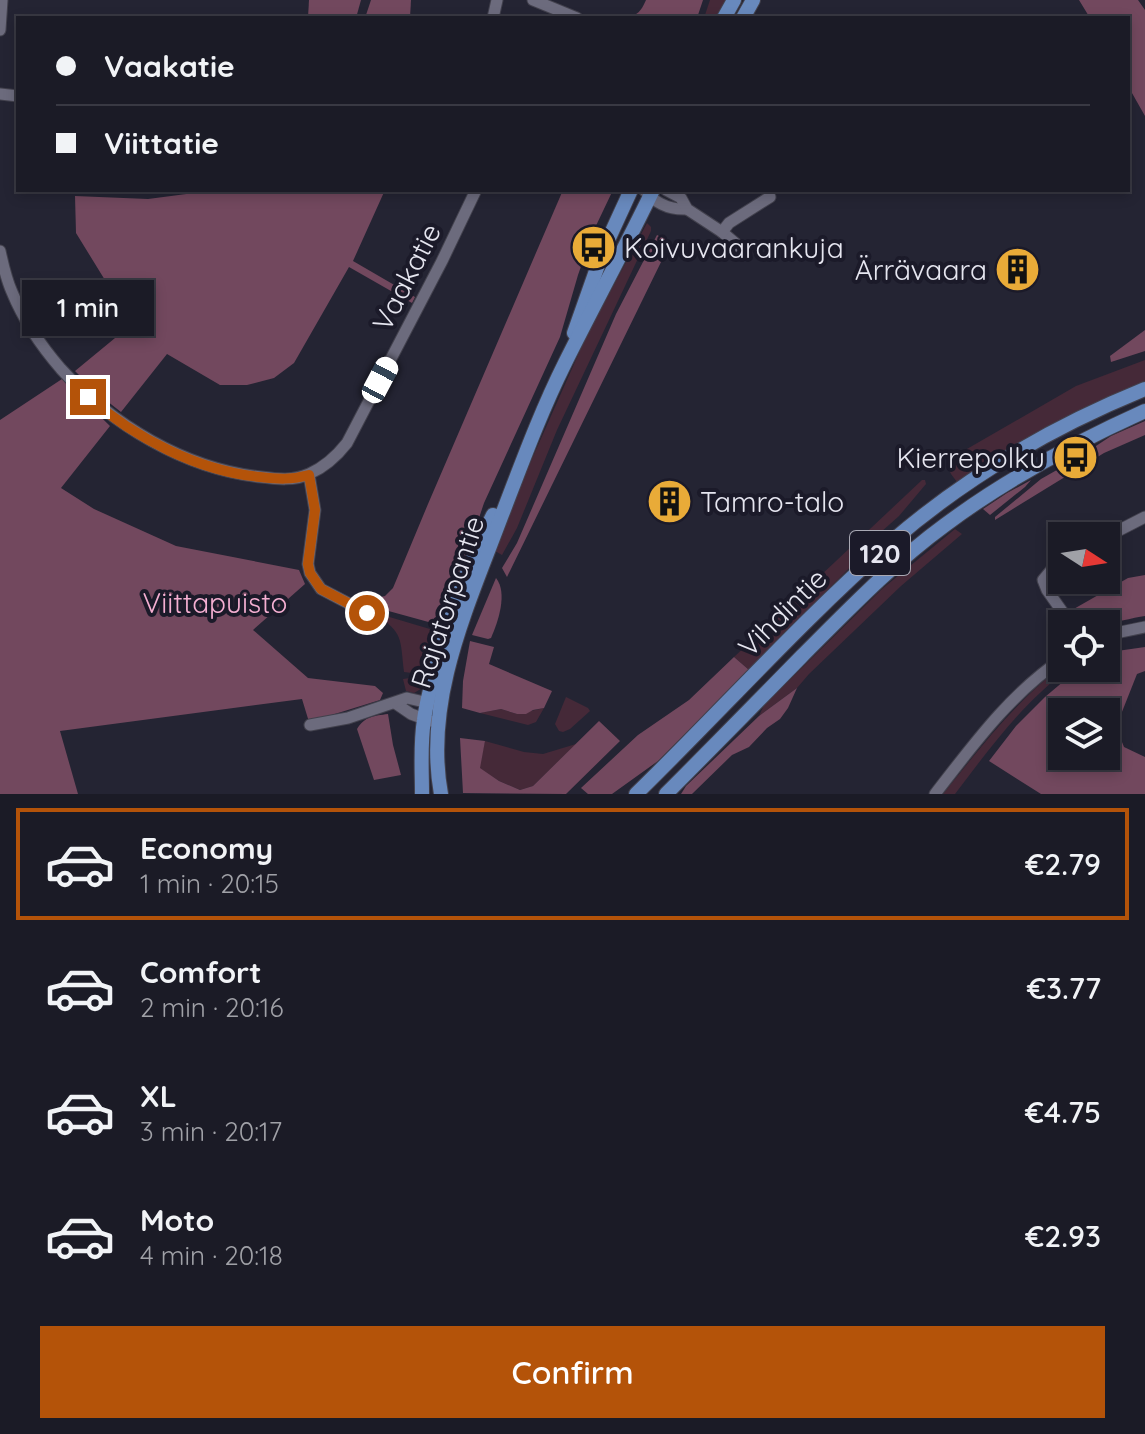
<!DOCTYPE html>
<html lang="en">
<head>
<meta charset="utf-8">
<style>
	:root { --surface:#1b1b26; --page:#24242e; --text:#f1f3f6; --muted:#a0a1a7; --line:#393943; --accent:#b45309 }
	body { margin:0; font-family:Quicksand,sans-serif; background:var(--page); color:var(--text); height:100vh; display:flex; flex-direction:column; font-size:30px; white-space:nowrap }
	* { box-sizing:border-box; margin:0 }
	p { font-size:26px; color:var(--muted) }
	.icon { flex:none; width:44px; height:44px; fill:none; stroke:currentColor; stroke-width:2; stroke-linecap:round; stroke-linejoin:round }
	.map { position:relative; height:794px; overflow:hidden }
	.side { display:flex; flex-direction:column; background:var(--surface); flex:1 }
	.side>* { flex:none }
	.hud { position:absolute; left:16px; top:16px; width:1114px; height:176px; border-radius:0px; box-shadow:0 4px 12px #0003,0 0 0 2px var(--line); display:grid; align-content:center; height:176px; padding:0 40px; background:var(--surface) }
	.needle { width:52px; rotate:102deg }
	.controls { position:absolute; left:1048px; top:522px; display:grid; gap:16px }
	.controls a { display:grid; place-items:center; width:72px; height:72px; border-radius:0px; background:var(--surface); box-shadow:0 4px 12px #0003,0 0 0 2px var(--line); font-size:40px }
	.end { position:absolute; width:36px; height:36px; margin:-18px; border:10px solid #b45309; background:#fff; box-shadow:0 0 0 4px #fff }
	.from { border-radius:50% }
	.bubble { position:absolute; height:56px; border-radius:0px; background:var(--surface); box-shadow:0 4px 12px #0003,0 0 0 2px var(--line); font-size:26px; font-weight:600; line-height:56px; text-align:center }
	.car { position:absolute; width:24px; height:48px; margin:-24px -12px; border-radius:10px; box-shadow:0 0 6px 2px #0007; background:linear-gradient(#fff 24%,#345 0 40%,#fff 0 76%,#345 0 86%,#fff 0) }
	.hud b { display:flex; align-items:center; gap:28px; height:76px; font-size:30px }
	.hud b+b { border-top:2px solid var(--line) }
	.hud i { width:20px; height:20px; background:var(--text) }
	ul { padding:14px 0 0; list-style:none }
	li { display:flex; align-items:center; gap:24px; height:112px; margin:0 16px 12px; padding:0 24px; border:4px solid transparent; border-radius:0px }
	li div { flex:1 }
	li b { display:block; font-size:30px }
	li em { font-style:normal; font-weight:600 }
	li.on { border-color:var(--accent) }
	li>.icon { width:72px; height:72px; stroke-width:1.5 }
	.cta { display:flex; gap:16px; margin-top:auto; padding:16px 40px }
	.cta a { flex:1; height:92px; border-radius:0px; background:var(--accent); color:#fff; font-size:32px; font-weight:600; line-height:92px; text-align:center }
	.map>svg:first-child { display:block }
	.green { fill:#452938 }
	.forest { fill:#72485e; fill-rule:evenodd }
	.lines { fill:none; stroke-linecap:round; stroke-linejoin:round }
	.minor-casing { stroke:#42414d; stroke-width:13 }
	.major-casing { stroke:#42414d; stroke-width:16 }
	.minor { stroke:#6c6b7d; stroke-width:11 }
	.major { stroke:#6889bd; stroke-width:14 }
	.route { stroke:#b45309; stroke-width:10 }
	.labels { text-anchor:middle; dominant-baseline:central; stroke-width:8; stroke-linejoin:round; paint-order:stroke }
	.shield { fill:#1b1a29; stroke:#a9a9b4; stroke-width:2 }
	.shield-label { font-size:26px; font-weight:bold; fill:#e6e6f0 }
	.poi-label { font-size:28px; fill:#e6e6f0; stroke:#1b1a29; text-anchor:start }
	.street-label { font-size:28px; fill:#e6e6f0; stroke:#1b1a29 }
	.park-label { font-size:28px; fill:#f5afd2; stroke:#1b1a29 }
</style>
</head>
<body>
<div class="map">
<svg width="1145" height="794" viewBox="0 0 1145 794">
	<rect width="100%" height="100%" fill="#242433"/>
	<g class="green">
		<path d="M 710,0 L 730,0 L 719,18 L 704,18 Z"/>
		<path d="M 647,223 L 651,227 L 651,231 L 557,430 L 517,528 L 502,555 L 495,551 L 523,479 L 586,337 Z"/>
		<path d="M 1145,360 L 1145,381 L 1084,408 L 1030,437 L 957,482 C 950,473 945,468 953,457 L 1076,386 Z"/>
		<path d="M 922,480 L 925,480 L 926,484 L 899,516 L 863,548 L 866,551 L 749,670 L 734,657 Z"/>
		<path d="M 955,529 L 962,534 L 901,586 L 809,674 L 797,688 L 759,716 L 764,705 L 882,589 Z"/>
		<path d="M 376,613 L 440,632 L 428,675 L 404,672 C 400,639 404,633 375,614 Z"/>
		<path d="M 1062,666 L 1062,668 L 1070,668 C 1023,702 990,748 955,794 L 943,794 C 980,748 1015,702 1062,666 Z"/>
		<path d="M 410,678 L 426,682 L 424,687 L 414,693 L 406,691 L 403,679 Z"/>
		<path d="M 566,697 L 588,708 L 590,711 L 570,729 L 563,732 L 559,731 L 555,724 Z"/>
		<path d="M 544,708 L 536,722 L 528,725 L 480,713 L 501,709 L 517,714 Z"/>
		<path d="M 485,741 L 524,752 L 543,754 L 576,744 L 533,786 L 520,790 L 499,781 L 479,768 Z"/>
	</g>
	<g class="forest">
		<path d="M 309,0 L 361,0 L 356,18 L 308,18 Z"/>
		<path d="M 371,0 L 411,0 L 410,18 L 365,18 Z"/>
		<path d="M 646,0 L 703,0 L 697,18 L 618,17 C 635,16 639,16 646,0 Z"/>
		<path d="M 1079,0 L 1138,0 L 1145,10 L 1145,116 L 1128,86 L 1128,18 L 1090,18 Z"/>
		<path d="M 217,190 L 385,190 L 353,261 L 415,297 L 412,303 L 349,267 L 294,363 L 274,378 L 247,385 L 220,385 L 167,354 L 121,412 L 98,394 L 75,371 L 132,324 L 76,233 L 75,196 L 148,199 Z"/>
		<path d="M 563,190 L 613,190 L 593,232 L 578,275 L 560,337 L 484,503 L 443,626 L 374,607 L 375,598 L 385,596 L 393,588 L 428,504 Z"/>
		<path d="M 657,235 L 669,241 L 662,260 L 507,577 L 502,568 L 517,543 L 616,314 Z"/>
		<path d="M 1145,330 L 1145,351 L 1111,362 L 1110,356 Z"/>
		<path d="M 62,379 L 110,426 L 61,488 L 94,509 L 176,546 L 299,570 L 305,584 L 253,630 L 308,678 L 375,686 L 383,693 L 380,700 L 309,722 L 302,699 L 60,731 L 78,794 L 0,794 L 0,420 Z"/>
		<path d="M 1145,421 L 1145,435 L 1104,453 L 995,520 L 995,517 L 1041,479 L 1078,458 L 1111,436 Z"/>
		<path d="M 1031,480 L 1025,487 L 990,515 L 983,509 L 1007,493 Z"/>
		<path d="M 1145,575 L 1145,616 C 1129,618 1093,630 1080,620 C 1077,617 1075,613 1072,610 L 1128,578 Z"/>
		<path d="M 496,578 C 508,593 498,622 491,638 L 488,639 L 472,635 Z"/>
		<path d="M 470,641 L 494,647 L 489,664 L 552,691 L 544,708 L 533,710 L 526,714 L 517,714 L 501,709 L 480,713 L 462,708 L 463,681 Z"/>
		<path d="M 1145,647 L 1145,671 L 1137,674 L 1116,727 L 1124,747 L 1145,757 L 1145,794 L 1041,794 L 989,761 L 1016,726 L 1045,697 L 1071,675 L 1081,668 L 1106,668 L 1106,655 L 1117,651 ZM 1062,712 L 1106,712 L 1106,756 L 1062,756 Z"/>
		<path d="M 734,657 L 749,670 L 658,761 L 612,794 L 588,794 L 581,788 L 638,735 L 689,700 Z"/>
		<path d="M 797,688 L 788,708 L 780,719 L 767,728 L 749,747 L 732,755 L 692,794 L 681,794 L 686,786 L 759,716 Z"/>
		<path d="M 388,714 L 393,745 L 401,775 L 374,780 L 357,729 C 365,716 374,716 388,714 Z"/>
		<path d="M 599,721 L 620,741 L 566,794 L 463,793 L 460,738 L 485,741 L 480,768 L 499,781 L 520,790 L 533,786 Z"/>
	</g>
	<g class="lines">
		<defs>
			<g id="minor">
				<path d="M 533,0 L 577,18"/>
				<path d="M 493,18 L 497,0"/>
				<path d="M 0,30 L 2,0"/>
				<path d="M 0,94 L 18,96"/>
				<path d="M 644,190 C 655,203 670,210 687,209"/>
				<path d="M 666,190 L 681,198 L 687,209 L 722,232 L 747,253"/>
				<path d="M 722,232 L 729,223 L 770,197"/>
				<path d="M 0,251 C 3,264 6,279 12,292 C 23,319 42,347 61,369 C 112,425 185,469 261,477 C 277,479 294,481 309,474 C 325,467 336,457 347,443 L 442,261 L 476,190"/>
				<path d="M 309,475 L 315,510 L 308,564 L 310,573 L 321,589 L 367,613"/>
				<path d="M 1106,537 L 1145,517"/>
				<path d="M 1062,562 L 1053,568 L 1043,580 L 1047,590 L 1071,624"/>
				<path d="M 1106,635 L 1145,627"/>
				<path d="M 395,703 L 411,714 L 430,721"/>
				<path d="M 310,725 L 348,718 L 407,698 L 433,704"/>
				<path d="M 935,794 C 973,745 1010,694 1062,659"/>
			</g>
			<g id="major">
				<path d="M 724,18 L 734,0"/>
				<path d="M 743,18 L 753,0"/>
				<path d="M 574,333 L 603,251 L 631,190"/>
				<path d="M 422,794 C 422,769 420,744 424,720 C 427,697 434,675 440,653 C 454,606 470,559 493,515"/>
				<path d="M 441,794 C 424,701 466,610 498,525 C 519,471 539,415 565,363 C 594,305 625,248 653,190"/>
				<path d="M 636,794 C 721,711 801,621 891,542 C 965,478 1054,426 1145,389"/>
				<path d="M 666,794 C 712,748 757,702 802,656 C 848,610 893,563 945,525 C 1008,478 1074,443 1145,411"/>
			</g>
		</defs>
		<use href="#minor" class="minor-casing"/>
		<use href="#major" class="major-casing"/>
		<use href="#minor" class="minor"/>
		<use href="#major" class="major"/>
	</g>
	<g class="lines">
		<path class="route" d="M 88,397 C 135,438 198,471 260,477 C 277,479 292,480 309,475 L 315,510 L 308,564 L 310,573 L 321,589 L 367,613"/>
	</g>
	<defs>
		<symbol id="bus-disc" viewBox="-11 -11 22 22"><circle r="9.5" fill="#e9ab38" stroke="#1b1a29"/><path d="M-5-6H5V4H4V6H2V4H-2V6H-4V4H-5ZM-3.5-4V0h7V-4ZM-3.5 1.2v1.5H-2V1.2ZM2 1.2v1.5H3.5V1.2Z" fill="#111"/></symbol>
		<symbol id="building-disc" viewBox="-11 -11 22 22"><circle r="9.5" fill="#e9ab38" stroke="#1b1a29"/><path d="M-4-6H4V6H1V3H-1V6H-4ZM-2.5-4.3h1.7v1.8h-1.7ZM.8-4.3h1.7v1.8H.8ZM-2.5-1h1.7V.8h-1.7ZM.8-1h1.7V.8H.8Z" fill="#111"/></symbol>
	</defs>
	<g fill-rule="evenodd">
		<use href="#bus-disc" x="568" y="222" width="51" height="51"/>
		<use href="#building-disc" x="992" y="244" width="51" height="51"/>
		<use href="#bus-disc" x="1050" y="432" width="51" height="51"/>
		<use href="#building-disc" x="644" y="476" width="51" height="51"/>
	</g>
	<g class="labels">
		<rect class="shield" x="850" y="531" width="60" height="44" rx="6"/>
		<g class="shield-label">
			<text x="880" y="553">120</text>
		</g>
		<g class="poi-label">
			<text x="624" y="247">Koivuvaarankuja</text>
			<text x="987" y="269" text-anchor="end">Ärrävaara</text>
			<text x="1045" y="457" text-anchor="end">Kierrepolku</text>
			<text x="700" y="501">Tamro-talo</text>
		</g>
		<g class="street-label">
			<text transform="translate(406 277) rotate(-63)">Vaakatie</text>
			<text transform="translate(447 602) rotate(-72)">Rajatorpantie</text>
			<text transform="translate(782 612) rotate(-45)">Vihdintie</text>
		</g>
		<g class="park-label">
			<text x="215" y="602">Viittapuisto</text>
		</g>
	</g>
</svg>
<div class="controls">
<a><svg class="needle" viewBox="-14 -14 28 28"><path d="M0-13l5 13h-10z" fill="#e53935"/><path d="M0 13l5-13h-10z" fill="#a0a1a7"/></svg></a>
<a><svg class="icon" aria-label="locate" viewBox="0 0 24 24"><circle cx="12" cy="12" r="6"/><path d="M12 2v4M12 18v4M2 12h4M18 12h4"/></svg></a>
<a><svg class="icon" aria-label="layers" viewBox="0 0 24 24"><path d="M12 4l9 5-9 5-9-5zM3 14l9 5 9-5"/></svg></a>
</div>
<i class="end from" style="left:367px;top:613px"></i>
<i class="end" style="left:88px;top:397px"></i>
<div class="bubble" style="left:22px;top:280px;width:132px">1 min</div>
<i class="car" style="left:380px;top:380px;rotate:28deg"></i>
<div class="hud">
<b><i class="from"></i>Vaakatie</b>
<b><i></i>Viittatie</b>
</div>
</div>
<section class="side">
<ul>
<li class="on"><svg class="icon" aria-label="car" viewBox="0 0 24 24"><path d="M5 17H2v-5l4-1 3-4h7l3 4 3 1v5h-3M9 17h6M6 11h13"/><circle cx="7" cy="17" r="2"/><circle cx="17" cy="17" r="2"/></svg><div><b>Economy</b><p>1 min · 20:15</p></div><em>€2.79</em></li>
<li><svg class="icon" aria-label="car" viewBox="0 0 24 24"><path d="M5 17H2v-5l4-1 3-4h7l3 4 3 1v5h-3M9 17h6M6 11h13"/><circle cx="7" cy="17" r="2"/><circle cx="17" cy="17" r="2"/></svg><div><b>Comfort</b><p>2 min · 20:16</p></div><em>€3.77</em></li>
<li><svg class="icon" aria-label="car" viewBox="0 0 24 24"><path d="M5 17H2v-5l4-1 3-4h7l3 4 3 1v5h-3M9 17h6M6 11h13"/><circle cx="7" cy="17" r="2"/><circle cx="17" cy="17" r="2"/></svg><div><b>XL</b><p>3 min · 20:17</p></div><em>€4.75</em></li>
<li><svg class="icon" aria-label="car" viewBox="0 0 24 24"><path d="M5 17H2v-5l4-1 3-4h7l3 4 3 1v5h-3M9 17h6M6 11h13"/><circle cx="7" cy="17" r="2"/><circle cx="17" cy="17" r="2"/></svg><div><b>Moto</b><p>4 min · 20:18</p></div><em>€2.93</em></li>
</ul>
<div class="cta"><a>Confirm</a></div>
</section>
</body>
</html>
